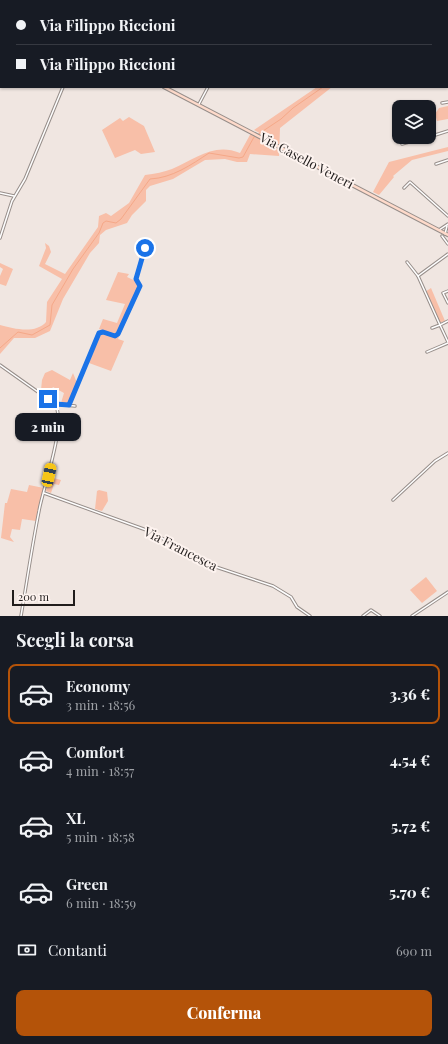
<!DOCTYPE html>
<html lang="it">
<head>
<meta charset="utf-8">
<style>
	:root { --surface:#171b24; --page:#242831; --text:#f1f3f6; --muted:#9ea1a6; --line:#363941; --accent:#b45309 }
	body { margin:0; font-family:"Playfair Display",serif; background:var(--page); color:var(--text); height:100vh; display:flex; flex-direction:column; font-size:15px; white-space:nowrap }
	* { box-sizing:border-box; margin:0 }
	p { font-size:13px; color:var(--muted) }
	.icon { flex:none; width:22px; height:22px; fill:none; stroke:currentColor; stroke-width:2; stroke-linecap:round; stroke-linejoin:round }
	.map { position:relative; height:616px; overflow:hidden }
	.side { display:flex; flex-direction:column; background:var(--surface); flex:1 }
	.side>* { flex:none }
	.guide { position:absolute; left:0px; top:0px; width:448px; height:88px; box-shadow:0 1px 3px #0004; display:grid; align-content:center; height:88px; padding:0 16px; background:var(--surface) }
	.controls { position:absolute; left:392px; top:100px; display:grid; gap:8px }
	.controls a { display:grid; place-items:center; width:44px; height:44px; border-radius:8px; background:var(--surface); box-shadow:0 1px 3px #0004; font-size:20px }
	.scale { position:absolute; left:12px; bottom:10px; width:63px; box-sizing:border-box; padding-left:4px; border:2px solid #211d1c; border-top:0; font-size:11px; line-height:14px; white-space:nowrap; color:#211d1c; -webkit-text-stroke:3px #fdf3ef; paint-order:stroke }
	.end { position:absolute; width:18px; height:18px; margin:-9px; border:5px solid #1a73e8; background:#fff; box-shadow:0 0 0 2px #fff }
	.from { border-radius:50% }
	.bubble { position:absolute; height:28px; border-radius:8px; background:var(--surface); box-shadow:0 1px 3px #0004; font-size:13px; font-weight:800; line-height:28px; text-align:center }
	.car { position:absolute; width:12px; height:24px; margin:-12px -6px; border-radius:5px; box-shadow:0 0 3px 1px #0007; background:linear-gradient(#f5c518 24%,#345 0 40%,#f5c518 0 76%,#345 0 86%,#f5c518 0) }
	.guide b { display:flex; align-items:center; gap:14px; height:38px; font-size:15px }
	.guide b+b { border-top:1px solid var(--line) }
	.guide i { width:10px; height:10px; background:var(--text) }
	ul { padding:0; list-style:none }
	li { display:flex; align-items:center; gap:12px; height:60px; margin:0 8px 6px; padding:0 8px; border:2px solid transparent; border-radius:8px }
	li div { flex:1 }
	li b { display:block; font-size:15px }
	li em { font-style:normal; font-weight:800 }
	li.current { border-color:var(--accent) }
	li>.icon { width:36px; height:36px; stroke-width:1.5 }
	h2 { padding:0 16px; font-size:18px; line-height:48px }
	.pay { display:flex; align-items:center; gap:10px; height:44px; padding:0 16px; font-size:15px }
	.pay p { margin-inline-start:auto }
	.button { display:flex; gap:8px; margin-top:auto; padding:8px 16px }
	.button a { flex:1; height:46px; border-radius:8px; background:var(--accent); color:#fff; font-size:16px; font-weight:800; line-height:46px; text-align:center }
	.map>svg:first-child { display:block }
	.green { fill:#f8bfa8 }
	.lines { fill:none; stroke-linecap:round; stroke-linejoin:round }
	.stream { stroke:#f5a888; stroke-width:1 }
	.street-casing { stroke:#978e8a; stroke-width:3.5 }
	.secondary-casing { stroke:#978e8a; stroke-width:4.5 }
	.street { stroke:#fff; stroke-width:1.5 }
	.secondary { stroke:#fedaca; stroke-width:2.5 }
	.route { stroke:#1a73e8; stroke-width:5 }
	.labels { text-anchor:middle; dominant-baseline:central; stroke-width:4; stroke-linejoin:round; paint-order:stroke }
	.street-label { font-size:13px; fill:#211d1c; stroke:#fdf3ef }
</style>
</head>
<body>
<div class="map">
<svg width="448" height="616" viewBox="0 0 448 616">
	<rect width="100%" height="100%" fill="#f0e6e1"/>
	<g class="green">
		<path d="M 317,87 L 332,87 L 280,128 L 279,156 L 250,154 L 247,162 L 237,162 L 225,159 L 205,160 L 173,179 L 150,186 L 146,190 L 146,201 L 132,215 L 127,223 L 106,230 L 100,235 L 99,243 L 90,253 L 63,299 L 50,331 L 35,338 L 14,338 L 0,354 L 0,325 C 14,329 36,334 46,322 L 47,302 L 62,279 L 39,266 L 46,248 L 45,243 L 49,246 L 51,252 L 45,264 L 65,274 L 98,227 L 99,216 L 106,213 L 111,216 L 129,203 L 145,175 C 155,174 164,172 172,169 C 195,159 214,142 240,153 L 251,133 L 271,142 L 271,139 L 254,130 Z"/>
		<path d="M 448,106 L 448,119 L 437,121 L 435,114 L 439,108 Z"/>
		<path d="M 129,117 L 144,126 L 155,152 L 141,154 L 135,150 L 115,158 L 102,130 L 120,118 L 123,121 Z"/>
		<path d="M 448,147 L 448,151 L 412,160 L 393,176 L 394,177 L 379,195 L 373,192 L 389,162 Z"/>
		<path d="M 0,263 L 13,269 L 6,286 L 0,284 L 0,276 L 3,269 L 0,267 Z"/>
		<path d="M 118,272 L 129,274 L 127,277 L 142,284 L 142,286 L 118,339 L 124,341 L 111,371 L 89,363 L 102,330 L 99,329 L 103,319 L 117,323 L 125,304 L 106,300 Z"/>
		<path d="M 431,288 L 445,321 L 439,323 L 425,292 Z"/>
		<path d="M 52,370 L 70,380 L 73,373 L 77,383 L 68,404 L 61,403 L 64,393 L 53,387 L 49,393 L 41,390 L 42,380 L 45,373 Z"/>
		<path d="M 50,477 L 61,480 L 59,485 L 54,484 L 51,493 L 46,491 Z"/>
		<path d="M 29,485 L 44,488 L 36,521 L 22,519 L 20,530 L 12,529 L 10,537 L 14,542 L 1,538 L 5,503 L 7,503 L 11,489 L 27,492 Z"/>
		<path d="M 99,490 L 107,492 L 108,501 L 102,511 L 95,509 L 97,491 Z"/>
		<path d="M 426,577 L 437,591 L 422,603 L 410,590 Z"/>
	</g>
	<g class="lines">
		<g class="stream">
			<path d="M 429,1 L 430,0"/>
			<path d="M 0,77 L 1,77"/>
			<path d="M 0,348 L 18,332 L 32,335 L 50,325 L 52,305 L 73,269 L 99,233 L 103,223 L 106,221 L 116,223 L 121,219 L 150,179 C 172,178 191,165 209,153 L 239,158 L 243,157 L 254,137 L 281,119 L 293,108 L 323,87"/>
		</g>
		<defs>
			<g id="street">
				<path d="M 105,1 L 106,0"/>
				<path d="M 211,1 L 212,0"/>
				<path d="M 442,103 L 448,102"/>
				<path d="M 199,104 L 208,87"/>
				<path d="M 429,137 L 448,131"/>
				<path d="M 402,144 L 427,137"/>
				<path d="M 436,164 L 448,160"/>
				<path d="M 404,188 L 410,182 L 448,216"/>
				<path d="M 0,193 L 14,196"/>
				<path d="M 439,230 L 448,224"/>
				<path d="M 445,234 L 447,226"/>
				<path d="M 442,236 L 448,244"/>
				<path d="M 0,238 L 12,201 L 25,179 L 63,87"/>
				<path d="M 407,262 L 418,276"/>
				<path d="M 448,291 L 443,293 L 448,303"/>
				<path d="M 448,321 L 440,325 L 448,342"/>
				<path d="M 432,328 L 440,325 L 418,276 L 448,254"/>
				<path d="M 427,352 L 448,343"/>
				<path d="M 0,365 L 55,404 C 67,424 43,487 39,511 C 32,546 27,581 21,616"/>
				<path d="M 55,404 L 75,406"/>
				<path d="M 69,405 L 99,333 L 103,332 L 115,336 L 118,334 L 140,286 L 136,279 L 145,247"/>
				<path d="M 44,493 L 149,531 L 210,565 L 273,586 L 291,597 L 297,607 L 310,616"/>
				<path d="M 393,500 L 435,461 L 448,453"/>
				<path d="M 363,616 L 371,610 L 380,616"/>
				<path d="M 412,616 L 448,592"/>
			</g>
			<g id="secondary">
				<path d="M 0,32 L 1,31"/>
				<path d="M 164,87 L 448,235"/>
			</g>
		</defs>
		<use href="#street" class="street-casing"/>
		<use href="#secondary" class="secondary-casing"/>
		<use href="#street" class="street"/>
		<use href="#secondary" class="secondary"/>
	</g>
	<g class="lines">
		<path class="route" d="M 48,399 L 55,404 L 69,405 L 99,333 L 103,332 L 115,336 L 118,334 L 140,286 L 136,279 L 145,248"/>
	</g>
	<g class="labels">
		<g class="street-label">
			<text transform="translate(307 160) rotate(28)">Via Casello Veneri</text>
			<text transform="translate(181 548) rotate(27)">Via Francesca</text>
		</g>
	</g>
</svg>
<div class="controls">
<a><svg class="icon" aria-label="layers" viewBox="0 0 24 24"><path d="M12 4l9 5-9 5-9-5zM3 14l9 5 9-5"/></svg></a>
</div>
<div class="scale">200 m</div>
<i class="end from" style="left:145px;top:248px"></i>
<i class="end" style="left:48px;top:399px"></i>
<div class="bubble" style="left:15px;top:413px;width:66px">2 min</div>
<i class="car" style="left:49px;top:475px;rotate:12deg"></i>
<div class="guide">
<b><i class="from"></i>Via Filippo Riccioni</b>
<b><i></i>Via Filippo Riccioni</b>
</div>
</div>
<section class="side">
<h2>Scegli la corsa</h2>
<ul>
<li class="current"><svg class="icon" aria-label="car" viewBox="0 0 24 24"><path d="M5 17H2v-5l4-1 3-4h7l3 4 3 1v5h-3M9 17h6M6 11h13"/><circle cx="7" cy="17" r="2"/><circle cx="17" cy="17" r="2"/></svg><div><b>Economy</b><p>3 min · 18:56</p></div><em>3.36 €</em></li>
<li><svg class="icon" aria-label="car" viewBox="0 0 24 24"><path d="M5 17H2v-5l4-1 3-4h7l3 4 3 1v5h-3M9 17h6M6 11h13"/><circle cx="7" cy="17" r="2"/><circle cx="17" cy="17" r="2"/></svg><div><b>Comfort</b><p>4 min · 18:57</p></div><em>4.54 €</em></li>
<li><svg class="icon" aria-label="car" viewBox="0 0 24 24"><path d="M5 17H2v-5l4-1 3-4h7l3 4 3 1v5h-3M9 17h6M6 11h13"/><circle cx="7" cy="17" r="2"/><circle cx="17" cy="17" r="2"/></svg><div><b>XL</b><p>5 min · 18:58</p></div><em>5.72 €</em></li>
<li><svg class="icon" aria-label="car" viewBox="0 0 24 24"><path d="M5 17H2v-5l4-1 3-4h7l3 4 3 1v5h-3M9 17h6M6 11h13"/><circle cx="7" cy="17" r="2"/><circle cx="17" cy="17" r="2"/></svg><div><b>Green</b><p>6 min · 18:59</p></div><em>5.70 €</em></li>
</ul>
<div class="pay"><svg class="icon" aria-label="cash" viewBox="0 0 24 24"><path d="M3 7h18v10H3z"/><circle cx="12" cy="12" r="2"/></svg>Contanti<p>690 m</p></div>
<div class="button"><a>Conferma</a></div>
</section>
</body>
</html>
